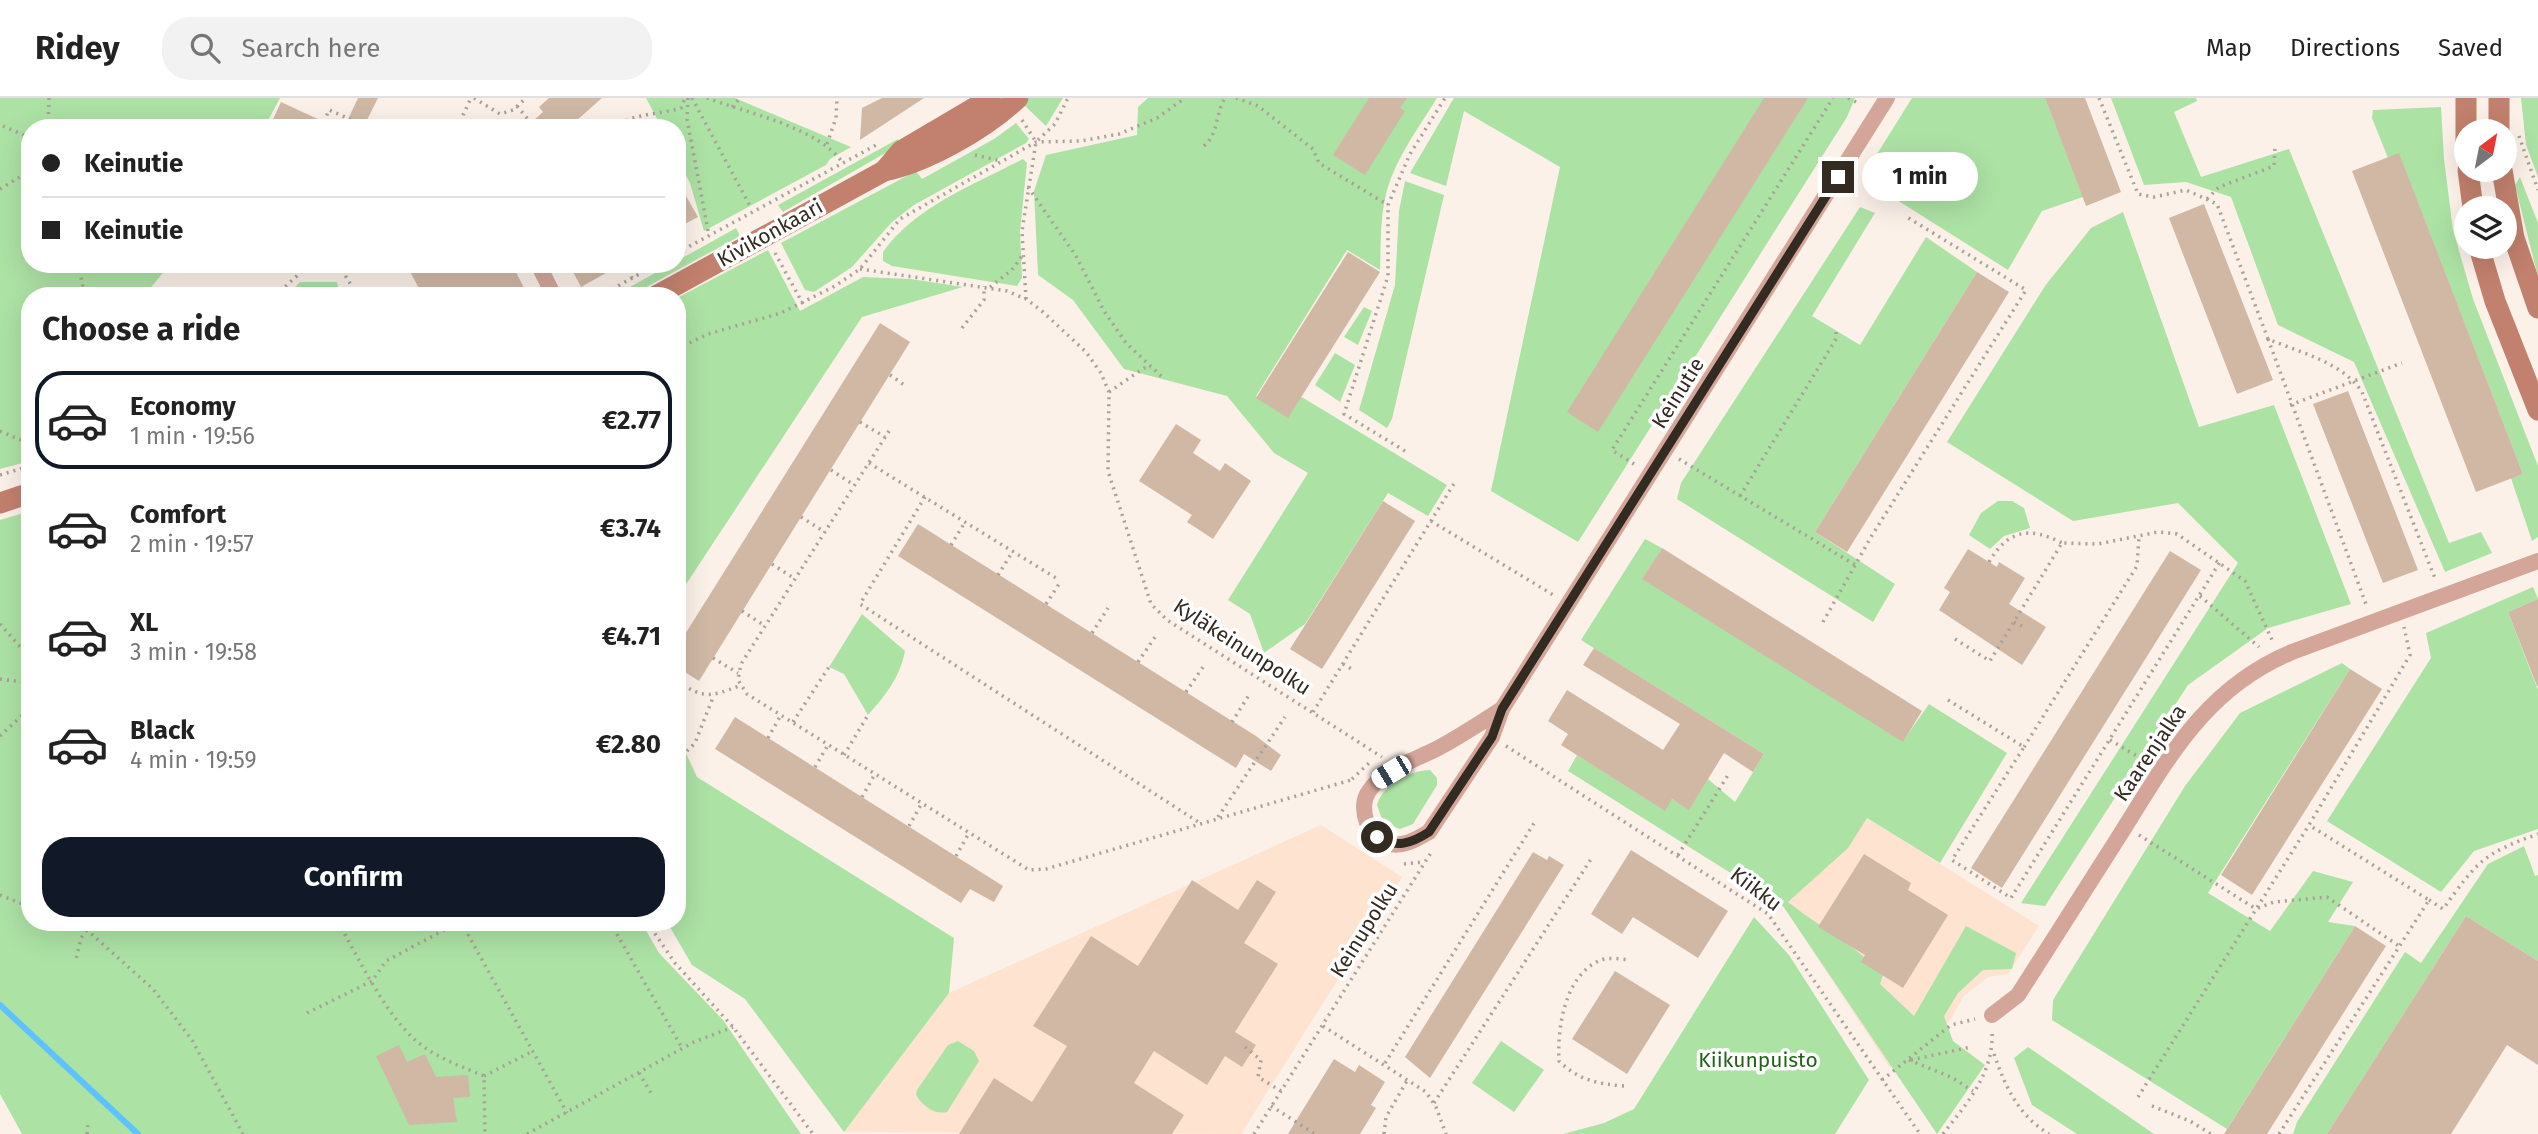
<!DOCTYPE html>
<html lang="en">
<head>
<meta charset="utf-8">
<style>
	:root { --surface:#fff; --page:#f2f2f2; --text:#222; --muted:#767676; --line:#e0e0e0; --accent:#111827 }
	body { margin:0; font-family:"Fira Sans",sans-serif; background:var(--page); color:var(--text); height:100vh; display:flex; flex-direction:column; font-size:26px; white-space:nowrap }
	* { box-sizing:border-box; margin:0 }
	p { font-size:23px; color:var(--muted) }
	.icon { flex:none; width:38px; height:38px; fill:none; stroke:currentColor; stroke-width:2; stroke-linecap:round; stroke-linejoin:round }
	.map { position:relative; flex:1; overflow:hidden }
	.drawer { position:absolute; left:21px; top:189px; width:665px; height:644px; display:flex; flex-direction:column; background:var(--surface); border-radius:28px; box-shadow:0 7px 28px #0002 }
	.drawer>* { flex:none }
	.guide { position:absolute; left:21px; top:21px; width:665px; height:154px; border-radius:28px; box-shadow:0 7px 28px #0002; display:grid; align-content:center; height:154px; padding:0 21px; background:var(--surface) }
	.needle { width:46px; rotate:32deg }
	.controls { position:absolute; left:2454px; top:21px; display:grid; gap:14px }
	.controls a { display:grid; place-items:center; width:63px; height:63px; border-radius:50%; background:var(--surface); box-shadow:0 7px 28px #0002; font-size:35px }
	.end { position:absolute; width:32px; height:32px; margin:-16px; border:9px solid #332a22; background:#fff; box-shadow:0 0 0 4px #fff }
	.from { border-radius:50% }
	.bubble { position:absolute; height:49px; border-radius:24px; background:var(--surface); box-shadow:0 7px 28px #0002; font-size:23px; font-weight:700; line-height:49px; text-align:center }
	.car { position:absolute; width:21px; height:42px; margin:-21px -10px; border-radius:9px; box-shadow:0 0 5px 2px #0007; background:linear-gradient(#fff 24%,#345 0 40%,#fff 0 76%,#345 0 86%,#fff 0) }
	.guide b { display:flex; align-items:center; gap:24px; height:66px; font-size:26px }
	.guide b+b { border-top:2px solid var(--line) }
	.guide i { width:18px; height:18px; background:var(--text) }
	ul { padding:0; list-style:none }
	li { display:flex; align-items:center; gap:21px; height:98px; margin:0 14px 10px; padding:0 7px; border:4px solid transparent; border-radius:28px }
	li div { flex:1 }
	li b { display:block; font-size:26px }
	li em { font-style:normal; font-weight:700 }
	li.on { border-color:var(--accent) }
	li>.icon { width:63px; height:63px; stroke-width:1.5 }
	h2 { padding:0 21px; font-size:32px; line-height:84px }
	.primary-button { display:flex; gap:14px; margin-top:auto; padding:14px 21px }
	.primary-button a { flex:1; height:80px; border-radius:28px; background:var(--accent); color:#fff; font-size:28px; font-weight:700; line-height:80px; text-align:center }
	header { display:flex; align-items:center; gap:42px; box-sizing:border-box; height:98px; padding:0 35px; background:var(--surface); border-bottom:2px solid var(--line) }
	header strong { font-size:33px }
	nav { display:flex; gap:38px; margin-inline-start:auto; font-size:24px }
	.search { width:490px; height:63px; background:var(--page); display:flex; align-items:center; gap:18px; box-sizing:border-box; padding:0 24px; border-radius:28px; color:var(--muted); font-size:26px }
	.map>svg:first-child { display:block }
	.built { fill:#fde3d0 }
	.green { fill:#ade2a5 }
	.lines { fill:none; stroke-linecap:round; stroke-linejoin:round }
	.stream { stroke:#5dc2fe; stroke-width:6 }
	.building { fill:#d0b8a5 }
	.path { stroke:#a9a098; stroke-width:3.5; stroke-dasharray:2 5; stroke-linecap:butt }
	.street { stroke:#d4a69a; stroke-width:16 }
	.secondary { stroke:#c2806e; stroke-width:21 }
	.route { stroke:#332a22; stroke-width:9 }
	.labels { text-anchor:middle; dominant-baseline:central; stroke-width:7; stroke-linejoin:round; paint-order:stroke }
	.street-label { font-size:21px; fill:#332a22; stroke:#fff }
	.park-label { font-size:21px; fill:#236318; stroke:#fff }
</style>
</head>
<body>
<header>
<strong>Ridey</strong>
<div class="search"><svg class="icon" aria-label="search" viewBox="0 0 24 24"><circle cx="10" cy="10" r="6"/><path d="M15 15l6 6"/></svg>Search here</div>
<nav><a>Map</a><a>Directions</a><a>Saved</a></nav>
</header>
<div class="map">
<svg width="2538" height="1036" viewBox="0 0 2538 1036">
	<rect width="100%" height="100%" fill="#fbf1e9"/>
	<g class="built">
		<path d="M 1776,663 L 2039,828 L 2008,876 L 1988,879 L 1964,898 L 1949,924 L 1890,970 L 1783,808 L 1731,777 Z"/>
		<path d="M 1321,727 L 1402,779 L 1241,1036 L 844,1034 L 949,895 Z"/>
	</g>
	<g class="green">
		<path d="M 0,0 L 280,0 L 264,30 L 30,30 L 30,166 L 170,166 L 144,198 L 30,198 L 30,363 L 0,371 Z"/>
		<path d="M 646,0 L 735,0 L 851,49 L 830,61 L 826,67 L 704,133 L 690,85 L 677,60 L 677,30 L 662,30 Z"/>
		<path d="M 1029,0 L 1063,0 L 1046,28 L 1023,6 Z"/>
		<path d="M 1148,0 L 1437,0 C 1418,31 1392,65 1385,101 C 1380,124 1381,149 1380,172 L 1347,152 L 1256,298 L 1287,318 L 1300,298 L 1447,387 L 1428,418 L 1388,395 L 1305,526 L 1264,555 L 1250,516 L 1228,502 L 1308,375 L 1274,355 L 1227,298 L 1124,271 L 1073,202 L 1038,177 L 1034,93 L 1046,57 L 1137,37 L 1138,9 Z"/>
		<path d="M 1454,0 L 1855,0 L 1847,19 L 1578,444 L 1491,393 L 1560,69 L 1464,13 L 1446,88 L 1410,75 Z"/>
		<path d="M 1912,0 L 2045,0 L 2083,99 L 2042,113 L 2008,172 L 1862,80 Z"/>
		<path d="M 2111,0 L 2196,0 L 2197,3 L 2174,14 L 2201,79 L 2289,51 L 2449,445 L 2481,434 L 2492,455 L 2445,474 L 2354,264 L 2278,227 L 2231,99 L 2186,84 L 2144,87 Z"/>
		<path d="M 2521,0 L 2538,0 L 2538,79 L 2526,47 Z"/>
		<path d="M 2441,9 L 2444,61 L 2453,132 L 2473,201 L 2538,368 L 2538,439 L 2532,443 L 2511,380 L 2523,376 L 2399,56 L 2388,60 L 2372,20 L 2373,12 Z"/>
		<path d="M 1016,25 L 1029,41 L 1026,45 L 914,107 L 892,124 L 852,169 L 814,194 L 805,192 L 781,145 L 916,73 L 922,81 L 994,41 Z"/>
		<path d="M 898,41 L 901,46 L 783,114 L 778,107 Z"/>
		<path d="M 1023,61 L 1027,65 L 1020,133 L 1022,180 L 1017,188 L 892,168 L 883,163 L 883,154 C 916,108 974,87 1023,61 Z"/>
		<path d="M 2520,79 L 2538,125 L 2538,179 L 2515,87 Z"/>
		<path d="M 1405,83 L 1444,97 L 1392,321 L 1387,330 L 1359,312 L 1395,187 L 1399,113 Z"/>
		<path d="M 1860,109 L 1875,115 L 1812,218 L 1860,247 L 1926,139 L 1977,174 L 1815,434 L 1895,486 L 1873,524 L 1677,401 L 1681,385 Z"/>
		<path d="M 2123,114 L 2199,329 L 2274,307 L 2351,506 L 2268,530 L 2188,587 L 2045,808 L 2021,805 L 2238,465 L 2178,405 L 2073,423 L 1947,344 L 2045,188 L 2091,130 Z"/>
		<path d="M 736,130 L 740,138 L 630,198 L 614,198 L 671,166 L 677,166 L 677,163 Z"/>
		<path d="M 768,152 L 800,213 L 863,179 L 911,181 L 963,189 L 862,219 L 677,500 L 677,200 Z"/>
		<path d="M 300,184 L 337,184 L 340,198 L 287,198 Z"/>
		<path d="M 1364,209 L 1372,213 L 1358,247 L 1344,239 Z"/>
		<path d="M 1335,255 L 1355,267 L 1340,304 L 1315,287 Z"/>
		<path d="M 1998,403 L 2012,403 L 2024,410 L 2030,430 L 2004,438 L 1990,451 L 1969,437 L 1981,415 Z"/>
		<path d="M 30,413 L 30,824 L 641,824 L 659,855 L 723,922 L 801,1036 L 22,1036 L 0,996 L 0,422 Z"/>
		<path d="M 1645,441 L 1662,450 L 1643,480 L 1903,643 L 1929,606 L 2007,655 L 1940,765 L 1867,720 L 1848,750 L 1788,804 C 1819,829 1856,847 1883,877 L 1880,886 L 1914,918 L 1966,828 L 2016,855 L 2012,871 L 1983,872 L 1958,895 L 1944,918 L 1953,943 L 1985,967 L 1937,1036 L 1783,808 L 1568,673 L 1577,657 L 1664,712 L 1672,701 L 1689,711 L 1708,681 L 1735,704 L 1764,656 L 1581,542 Z"/>
		<path d="M 2533,489 L 2538,501 L 2508,514 L 2538,592 L 2538,731 L 2474,753 L 2441,794 L 2327,723 L 2431,560 L 2426,535 Z"/>
		<path d="M 862,516 L 905,553 C 900,579 886,597 868,617 L 844,576 L 829,569 Z"/>
		<path d="M 2342,565 L 2350,571 L 2208,795 L 2270,833 L 2313,773 L 2353,784 L 2328,824 L 2355,828 L 2227,1031 L 2052,922 L 2053,902 L 2185,688 L 2240,615 Z"/>
		<path d="M 677,636 L 697,679 L 954,840 L 949,895 L 844,1034 L 745,901 L 692,867 L 667,824 L 677,824 Z"/>
		<path d="M 1430,672 L 1437,680 L 1437,687 L 1413,726 L 1400,731 L 1383,724 L 1377,707 C 1381,688 1411,672 1430,672 Z"/>
		<path d="M 2524,748 L 2535,778 L 2538,777 L 2538,863 L 2466,818 L 2327,1036 L 2293,1036 L 2297,1024 L 2405,854 L 2421,865 L 2488,766 Z"/>
		<path d="M 1754,819 L 1789,857 L 1869,982 L 1835,1036 L 1563,1036 L 1604,1025 L 1634,1011 Z"/>
		<path d="M 958,943 L 974,953 L 979,963 L 947,1014 C 934,1017 923,1008 916,997 L 917,992 L 948,947 Z"/>
		<path d="M 1501,943 L 1544,972 L 1514,1014 L 1472,985 Z"/>
		<path d="M 2028,949 L 2154,1036 L 2077,1036 L 2032,1007 L 2014,960 Z"/>
	</g>
	<g class="lines">
		<path class="stream" d="M 0,907 L 138,1036"/>
	</g>
	<g class="building">
		<path d="M 358,0 L 378,0 L 363,30 L 344,30 Z"/>
		<path d="M 549,0 L 602,0 L 568,30 L 525,30 L 543,14 L 539,9 Z"/>
		<path d="M 882,0 L 924,0 L 860,42 L 862,10 Z"/>
		<path d="M 1369,0 L 1407,0 L 1400,10 L 1405,13 L 1365,77 L 1333,57 Z"/>
		<path d="M 1764,0 L 1808,0 L 1598,334 L 1567,314 Z"/>
		<path d="M 2045,0 L 2085,0 L 2121,94 L 2086,108 Z"/>
		<path d="M 281,4 L 337,30 L 269,30 Z"/>
		<path d="M 2399,55 L 2523,376 L 2476,394 L 2352,73 Z"/>
		<path d="M 677,82 L 698,119 L 677,130 Z"/>
		<path d="M 2204,106 L 2273,282 L 2237,296 L 2169,120 Z"/>
		<path d="M 1348,154 L 1380,174 L 1288,320 L 1256,300 Z"/>
		<path d="M 406,166 L 512,166 L 528,198 L 423,198 Z"/>
		<path d="M 569,166 L 622,166 L 581,189 Z"/>
		<path d="M 1977,174 L 2009,194 L 1847,454 L 1815,434 Z"/>
		<path d="M 880,225 L 910,244 L 699,583 L 677,569 L 677,549 Z"/>
		<path d="M 2348,293 L 2418,472 L 2383,485 L 2313,306 Z"/>
		<path d="M 1176,326 L 1201,342 L 1193,355 L 1220,373 L 1225,365 L 1251,383 L 1213,441 L 1187,424 L 1192,417 L 1139,383 Z"/>
		<path d="M 1383,403 L 1415,423 L 1322,571 L 1290,551 Z"/>
		<path d="M 918,426 L 1256,638 L 1281,657 L 1271,673 L 1244,656 L 1236,670 L 898,458 Z"/>
		<path d="M 1662,450 L 1922,613 L 1903,644 L 1642,481 Z"/>
		<path d="M 1968,451 L 1997,469 L 1999,464 L 2025,480 L 2009,506 L 2046,529 L 2022,567 L 1939,512 L 1950,494 L 1944,490 Z"/>
		<path d="M 2170,453 L 2201,472 L 2002,790 L 1971,770 Z"/>
		<path d="M 2538,501 L 2538,588 L 2537,588 L 2508,514 Z"/>
		<path d="M 1594,550 L 1764,656 L 1753,674 L 1724,655 L 1689,712 L 1672,701 L 1665,713 L 1561,647 L 1568,636 L 1548,623 L 1567,592 L 1663,652 L 1680,626 L 1583,567 Z"/>
		<path d="M 2350,571 L 2382,591 L 2252,797 L 2221,777 Z"/>
		<path d="M 735,619 L 1003,788 L 994,804 L 970,791 L 961,805 L 715,651 Z"/>
		<path d="M 1631,752 L 1728,813 L 1698,860 L 1633,819 L 1622,836 L 1591,816 Z"/>
		<path d="M 1533,754 L 1547,762 L 1549,758 L 1564,767 L 1430,980 L 1405,959 Z"/>
		<path d="M 1864,756 L 1911,785 L 1908,792 L 1948,817 L 1903,890 L 1861,864 L 1865,857 L 1818,829 Z"/>
		<path d="M 1192,782 L 1238,812 L 1257,782 L 1276,794 L 1244,845 L 1278,866 L 1235,934 L 1256,947 L 1242,969 L 1225,958 L 1207,987 L 1154,953 L 1134,985 L 1184,1017 L 1172,1036 L 959,1036 L 994,980 L 1032,1004 L 1067,948 L 1033,928 L 1091,838 L 1138,868 Z"/>
		<path d="M 2466,818 L 2538,863 L 2538,967 L 2507,947 L 2451,1036 L 2327,1036 Z"/>
		<path d="M 2355,828 L 2386,848 L 2370,873 L 2267,1036 L 2224,1036 Z"/>
		<path d="M 1615,873 L 1670,907 L 1627,976 L 1572,941 Z"/>
		<path d="M 399,947 L 407,964 L 425,956 L 436,979 L 468,977 L 470,999 L 453,1000 L 457,1024 L 409,1027 L 376,958 Z"/>
		<path d="M 1334,961 L 1355,974 L 1359,967 L 1385,984 L 1371,1007 L 1376,1010 L 1360,1036 L 1288,1036 Z"/>
	</g>
	<g class="lines">
		<g class="path">
			<path d="M 474,0 L 500,16 L 513,12 L 526,0"/>
			<path d="M 688,0 L 687,21 L 709,138"/>
			<path d="M 692,0 L 750,108"/>
			<path d="M 707,0 C 747,15 817,29 842,64"/>
			<path d="M 1236,0 L 1258,8 L 1313,51 L 1319,65 L 1388,107"/>
			<path d="M 1848,0 L 1860,6"/>
			<path d="M 2099,0 L 2138,96 L 2154,99 L 2186,92 L 2217,106 L 2268,241 C 2301,255 2342,264 2362,294 L 2436,483"/>
			<path d="M 517,8 L 531,25"/>
			<path d="M 732,9 L 740,0"/>
			<path d="M 1022,22 L 1036,44"/>
			<path d="M 324,24 L 329,12 L 370,30"/>
			<path d="M 3,28 L 30,40"/>
			<path d="M 48,30 L 49,0"/>
			<path d="M 380,30 L 382,27 L 396,26 L 407,30"/>
			<path d="M 457,30 L 471,0"/>
			<path d="M 614,30 C 632,15 658,17 681,10 L 685,0"/>
			<path d="M 2519,38 L 2538,92"/>
			<path d="M 1038,42 L 1055,26 L 1068,0"/>
			<path d="M 827,46 L 836,20 L 837,0"/>
			<path d="M 1204,48 C 1219,35 1215,16 1225,0"/>
			<path d="M 975,57 L 1001,63"/>
			<path d="M 1028,89 L 1076,158 L 1104,213 L 1126,245 L 1162,279"/>
			<path d="M 0,91 L 30,73"/>
			<path d="M 2207,101 L 2219,89 L 2274,68 L 2275,48"/>
			<path d="M 677,155 L 878,46"/>
			<path d="M 775,155 L 803,206"/>
			<path d="M 78,166 L 85,198"/>
			<path d="M 338,166 L 358,198"/>
			<path d="M 625,166 L 632,180"/>
			<path d="M 860,171 L 1007,193 L 1026,201 L 1043,214 L 1086,254 L 1101,275 L 1109,294 L 1108,373 L 1151,506 L 1167,522 L 1382,659"/>
			<path d="M 990,189 L 1012,172 L 1022,158"/>
			<path d="M 275,198 L 310,166"/>
			<path d="M 600,198 L 657,166"/>
			<path d="M 1026,201 L 1022,133 L 1036,44"/>
			<path d="M 962,230 L 984,202 L 984,188"/>
			<path d="M 2268,241 L 2367,509"/>
			<path d="M 677,251 L 708,236 L 781,215 L 835,188 L 860,171 L 900,121 L 1036,44 L 1081,43 L 1119,36 L 1157,20 L 1185,0"/>
			<path d="M 890,277 L 907,289"/>
			<path d="M 1109,294 L 1144,270 L 1151,270"/>
			<path d="M 2290,307 L 2402,265"/>
			<path d="M 860,324 L 885,339"/>
			<path d="M 0,333 L 30,346"/>
			<path d="M 889,333 L 741,566 L 738,582 L 747,596 L 1029,772 L 1046,771 L 1351,682 L 1354,684"/>
			<path d="M 1405,353 L 1344,316 L 1388,178 L 1388,107 L 1410,56 L 1445,0"/>
			<path d="M 1679,361 L 1857,468"/>
			<path d="M 869,365 L 1056,480"/>
			<path d="M 1634,366 L 1612,352 L 1833,0"/>
			<path d="M 831,372 L 854,387"/>
			<path d="M 0,377 L 30,368"/>
			<path d="M 1740,398 L 1836,241 L 1836,233"/>
			<path d="M 925,399 L 860,506 L 1200,725"/>
			<path d="M 801,419 L 825,434"/>
			<path d="M 1431,423 L 1555,498"/>
			<path d="M 951,447 L 965,424"/>
			<path d="M 1989,464 C 2008,432 2029,428 2062,445"/>
			<path d="M 772,466 L 795,481"/>
			<path d="M 998,477 L 1013,453"/>
			<path d="M 2200,498 L 2259,549"/>
			<path d="M 1046,506 L 1061,483"/>
			<path d="M 742,513 L 765,528"/>
			<path d="M 1823,524 L 1871,439 L 2026,192 L 1907,119"/>
			<path d="M 2014,524 L 2026,530"/>
			<path d="M 0,526 L 30,560"/>
			<path d="M 1092,535 L 1108,510"/>
			<path d="M 1955,541 L 1990,563 L 2062,445 L 2098,446 L 2158,434 L 2177,436 L 2245,483 L 2273,544"/>
			<path d="M 713,560 L 738,575"/>
			<path d="M 1138,564 L 1155,539"/>
			<path d="M 1343,566 L 1355,573"/>
			<path d="M 0,581 L 30,585"/>
			<path d="M 677,583 C 704,601 710,599 739,588"/>
			<path d="M 1186,594 L 1203,569"/>
			<path d="M 1948,602 L 2024,649 L 1952,762 L 2011,800 L 2220,464"/>
			<path d="M 1313,614 L 1455,384"/>
			<path d="M 793,624 L 829,569"/>
			<path d="M 1232,624 L 1249,597"/>
			<path d="M 0,638 L 30,610"/>
			<path d="M 768,640 L 781,617"/>
			<path d="M 2110,642 L 2147,664"/>
			<path d="M 1506,648 L 1768,816 L 1920,1036"/>
			<path d="M 2024,649 L 2137,468 L 2139,439"/>
			<path d="M 844,657 L 868,617"/>
			<path d="M 677,663 L 695,645 L 714,597"/>
			<path d="M 815,669 L 828,647"/>
			<path d="M 1352,681 L 1369,665"/>
			<path d="M 862,699 L 875,676"/>
			<path d="M 1218,719 L 1285,619"/>
			<path d="M 909,728 L 922,705"/>
			<path d="M 2139,737 L 2256,811"/>
			<path d="M 1678,757 L 1730,674"/>
			<path d="M 956,758 L 969,735"/>
			<path d="M 1404,766 L 1424,764"/>
			<path d="M 0,797 L 30,809"/>
			<path d="M 2429,802 L 2443,811 C 2478,763 2482,756 2538,736"/>
			<path d="M 2258,810 L 2274,804 L 2327,799 L 2399,848"/>
			<path d="M 68,824 L 87,832 L 81,840 L 76,861"/>
			<path d="M 86,824 L 87,832 L 153,891 L 192,942 L 243,1036"/>
			<path d="M 338,824 C 359,861 379,904 408,935 C 428,957 458,967 484,978 L 485,1036"/>
			<path d="M 461,824 L 567,1015"/>
			<path d="M 610,824 L 682,950"/>
			<path d="M 647,824 L 675,865 L 733,929 L 813,1036"/>
			<path d="M 307,915 L 372,883 L 386,863 L 459,824"/>
			<path d="M 1323,928 L 1426,994 L 1436,1009 L 1446,1036"/>
			<path d="M 1245,949 L 1261,962 L 1258,979 L 1281,993"/>
			<path d="M 1994,956 C 2006,990 2018,1017 2049,1036"/>
			<path d="M 1909,962 L 1951,979 L 1973,993"/>
			<path d="M 1911,962 L 1971,949"/>
			<path d="M 1385,965 L 1536,722"/>
			<path d="M 639,975 L 651,995"/>
			<path d="M 484,978 L 533,953"/>
			<path d="M 1882,982 L 1951,927 L 1975,921"/>
			<path d="M 1624,988 C 1598,986 1578,982 1559,963 C 1557,930 1565,876 1601,862 C 1608,859 1621,861 1629,862"/>
			<path d="M 2138,999 L 2309,727 L 2410,557 L 2404,529"/>
			<path d="M 1434,1005 L 1593,758"/>
			<path d="M 1271,1008 L 1315,1036"/>
			<path d="M 2152,1008 L 2190,1023 L 2211,1036"/>
			<path d="M 87,1036 L 88,1025"/>
			<path d="M 527,1036 L 694,944 L 733,929"/>
			<path d="M 1254,1036 L 1432,753"/>
			<path d="M 1384,1036 L 1386,1019 L 1408,981"/>
			<path d="M 1943,1036 C 1968,1004 1994,975 1992,933"/>
			<path d="M 2279,1036 L 2429,802 L 2309,727"/>
		</g>
		<g class="street">
			<path d="M 538,166 L 554,198"/>
			<path d="M 1502,611 C 1482,624 1462,637 1442,648 C 1419,661 1384,670 1369,693 C 1357,709 1368,741 1389,746 C 1404,749 1417,741 1429,734 L 1492,639 L 1502,611 L 1887,0"/>
			<path d="M 1992,917 L 2018,897 C 2052,844 2085,792 2118,740 C 2167,663 2203,591 2292,554 L 2538,463"/>
		</g>
		<g class="secondary">
			<path d="M 2499,0 L 2499,33"/>
			<path d="M 2466,46 L 2466,0"/>
			<path d="M 2468,72 L 2473,110"/>
			<path d="M 2502,72 L 2514,140 L 2538,210"/>
			<path d="M 884,73 L 901,53 L 991,0"/>
			<path d="M 2479,149 L 2495,203 L 2538,312"/>
			<path d="M 656,198 L 884,73 C 927,64 985,31 1018,0"/>
			<path d="M 0,405 L 30,395"/>
		</g>
	</g>
	<g class="lines">
		<path class="route" d="M 1377,739 C 1396,751 1412,745 1429,734 L 1492,639 L 1502,611 L 1838,79"/>
	</g>
	<g class="labels">
		<g class="street-label">
			<text transform="translate(770 135) rotate(-29)">Kivikonkaari</text>
			<text transform="translate(1678 295) rotate(-58)">Keinutie</text>
			<text transform="translate(1242 549) rotate(33)">Kyläkeinunpolku</text>
			<text transform="translate(2150 655) rotate(-56)">Kaarenjalka</text>
			<text transform="translate(1756 791) rotate(37)">Kiikku</text>
			<text transform="translate(1364 832) rotate(-58)">Keinupolku</text>
		</g>
		<g class="park-label">
			<text x="1758" y="962">Kiikunpuisto</text>
		</g>
	</g>
</svg>
<div class="controls">
<a><svg class="needle" viewBox="-14 -14 28 28"><path d="M0-13l5 13h-10z" fill="#e53935"/><path d="M0 13l5-13h-10z" fill="#767676"/></svg></a>
<a><svg class="icon" aria-label="layers" viewBox="0 0 24 24"><path d="M12 4l9 5-9 5-9-5zM3 14l9 5 9-5"/></svg></a>
</div>
<i class="end from" style="left:1377px;top:739px"></i>
<i class="end" style="left:1838px;top:79px"></i>
<div class="bubble" style="left:1862px;top:54px;width:116px">1 min</div>
<i class="car" style="left:1391px;top:674px;rotate:239deg"></i>
<div class="guide">
<b><i class="from"></i>Keinutie</b>
<b><i></i>Keinutie</b>
</div>
<section class="drawer">
<h2>Choose a ride</h2>
<ul>
<li class="on"><svg class="icon" aria-label="car" viewBox="0 0 24 24"><path d="M5 17H2v-5l4-1 3-4h7l3 4 3 1v5h-3M9 17h6M6 11h13"/><circle cx="7" cy="17" r="2"/><circle cx="17" cy="17" r="2"/></svg><div><b>Economy</b><p>1 min · 19:56</p></div><em>€2.77</em></li>
<li><svg class="icon" aria-label="car" viewBox="0 0 24 24"><path d="M5 17H2v-5l4-1 3-4h7l3 4 3 1v5h-3M9 17h6M6 11h13"/><circle cx="7" cy="17" r="2"/><circle cx="17" cy="17" r="2"/></svg><div><b>Comfort</b><p>2 min · 19:57</p></div><em>€3.74</em></li>
<li><svg class="icon" aria-label="car" viewBox="0 0 24 24"><path d="M5 17H2v-5l4-1 3-4h7l3 4 3 1v5h-3M9 17h6M6 11h13"/><circle cx="7" cy="17" r="2"/><circle cx="17" cy="17" r="2"/></svg><div><b>XL</b><p>3 min · 19:58</p></div><em>€4.71</em></li>
<li><svg class="icon" aria-label="car" viewBox="0 0 24 24"><path d="M5 17H2v-5l4-1 3-4h7l3 4 3 1v5h-3M9 17h6M6 11h13"/><circle cx="7" cy="17" r="2"/><circle cx="17" cy="17" r="2"/></svg><div><b>Black</b><p>4 min · 19:59</p></div><em>€2.80</em></li>
</ul>
<div class="primary-button"><a>Confirm</a></div>
</section>
</div>
</body>
</html>
